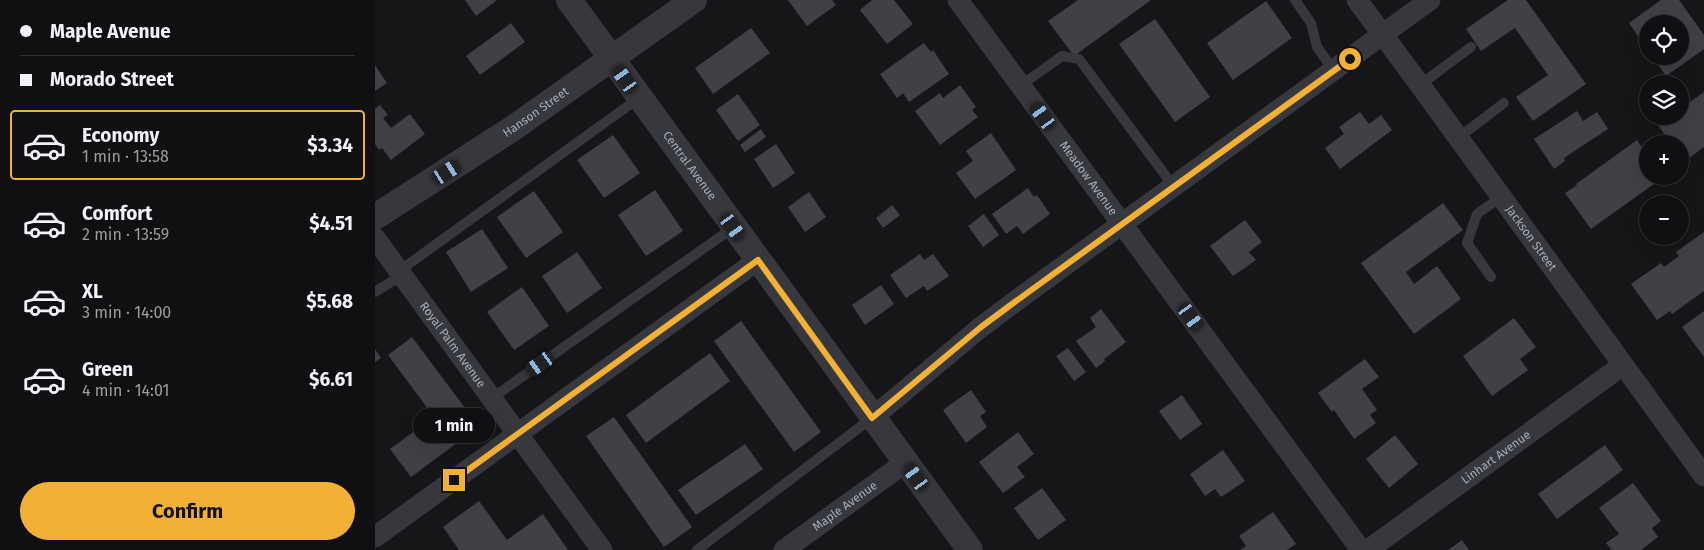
<!DOCTYPE html>
<html lang="en">
<head>
<meta charset="utf-8">
<style>
	:root { --surface:#101012; --page:#19191b; --text:#f1f3f6; --muted:#9c9d9f; --line:#303032; --accent:#f2b134 }
	body { margin:0; font-family:"Fira Sans",sans-serif; background:var(--page); color:var(--text); height:100vh; display:flex; flex-direction:column; font-size:19px; white-space:nowrap }
	* { box-sizing:border-box; margin:0 }
	p { font-size:16px; color:var(--muted) }
	.icon { flex:none; width:28px; height:28px; fill:none; stroke:currentColor; stroke-width:2; stroke-linecap:round; stroke-linejoin:round }
	.map { position:relative; flex:1; overflow:hidden }
	.side { display:flex; flex-direction:column; background:var(--surface); width:375px }
	.side>* { flex:none }
	.banner { display:grid; align-content:center; height:110px; padding:0 20px; background:var(--surface) }
	.controls { position:absolute; left:1264px; top:15px; display:grid; gap:10px }
	.controls a { display:grid; place-items:center; width:50px; height:50px; border-radius:50%; background:var(--surface); box-shadow:0 5px 20px #0002,0 0 0 1px var(--line); font-size:25px }
	.end { position:absolute; width:22px; height:22px; margin:-11px; border:6px solid #f2b134; background:#111; box-shadow:0 0 0 2px #111 }
	.from { border-radius:50% }
	.bubble { position:absolute; height:35px; border-radius:18px; background:var(--surface); box-shadow:0 5px 20px #0002,0 0 0 1px var(--line); font-size:16px; font-weight:700; line-height:35px; text-align:center }
	.car { position:absolute; width:15px; height:30px; margin:-15px -8px; border-radius:6px; box-shadow:0 0 4px 1px #0007; background:linear-gradient(#222 24%,#8ab4d8 0 40%,#222 0 76%,#8ab4d8 0 86%,#222 0) }
	.banner b { display:flex; align-items:center; gap:18px; height:48px; font-size:19px }
	.banner b+b { border-top:1px solid var(--line) }
	.banner i { width:12px; height:12px; background:var(--text) }
	ul { padding:0; list-style:none }
	li { display:flex; align-items:center; gap:15px; height:70px; margin:0 10px 8px; padding:0 10px; border:2px solid transparent; border-radius:5px }
	li div { flex:1 }
	li b { display:block; font-size:19px }
	li em { font-style:normal; font-weight:700 }
	li.active { border-color:var(--accent) }
	li>.icon { width:45px; height:45px; stroke-width:1.5 }
	.cta { display:flex; gap:10px; margin-top:auto; padding:10px 20px }
	.cta a { flex:1; height:58px; border-radius:30px; background:var(--accent); color:#111; font-size:20px; font-weight:700; line-height:58px; text-align:center }
	main { display:flex; flex:1; min-height:0 }
	.map>svg:first-child { display:block }
	.building { fill:#404145 }
	.lines { fill:none; stroke-linecap:round; stroke-linejoin:round }
	.service { stroke:#37383d; stroke-width:10 }
	.minor { stroke:#37383d; stroke-width:21 }
	.tertiary { stroke:#37383d; stroke-width:26 }
	.route { stroke:#f2b134; stroke-width:6 }
	.labels { text-anchor:middle; dominant-baseline:central; stroke-width:4; stroke-linejoin:round; paint-order:stroke }
	.street-label { font-size:12px; fill:#a8adb8; stroke:#111113 }
</style>
</head>
<body>
<main>
<section class="side">
<div class="banner">
<b><i class="from"></i>Maple Avenue</b>
<b><i></i>Morado Street</b>
</div>
<ul>
<li class="active"><svg class="icon" aria-label="car" viewBox="0 0 24 24"><path d="M5 17H2v-5l4-1 3-4h7l3 4 3 1v5h-3M9 17h6M6 11h13"/><circle cx="7" cy="17" r="2"/><circle cx="17" cy="17" r="2"/></svg><div><b>Economy</b><p>1 min · 13:58</p></div><em>$3.34</em></li>
<li><svg class="icon" aria-label="car" viewBox="0 0 24 24"><path d="M5 17H2v-5l4-1 3-4h7l3 4 3 1v5h-3M9 17h6M6 11h13"/><circle cx="7" cy="17" r="2"/><circle cx="17" cy="17" r="2"/></svg><div><b>Comfort</b><p>2 min · 13:59</p></div><em>$4.51</em></li>
<li><svg class="icon" aria-label="car" viewBox="0 0 24 24"><path d="M5 17H2v-5l4-1 3-4h7l3 4 3 1v5h-3M9 17h6M6 11h13"/><circle cx="7" cy="17" r="2"/><circle cx="17" cy="17" r="2"/></svg><div><b>XL</b><p>3 min · 14:00</p></div><em>$5.68</em></li>
<li><svg class="icon" aria-label="car" viewBox="0 0 24 24"><path d="M5 17H2v-5l4-1 3-4h7l3 4 3 1v5h-3M9 17h6M6 11h13"/><circle cx="7" cy="17" r="2"/><circle cx="17" cy="17" r="2"/></svg><div><b>Green</b><p>4 min · 14:01</p></div><em>$6.61</em></li>
</ul>
<div class="cta"><a>Confirm</a></div>
</section>
<div class="map">
<svg width="1329" height="550" viewBox="0 0 1329 550">
	<rect width="100%" height="100%" fill="#161618"/>
	<g class="building">
		<path d="M 90,0 L 122,0 L 101,16 Z"/>
		<path d="M 413,0 L 457,0 L 461,5 L 432,26 Z"/>
		<path d="M 497,0 L 519,0 L 538,24 L 512,44 L 485,10 Z"/>
		<path d="M 703,0 L 776,0 L 699,56 L 673,21 Z"/>
		<path d="M 1133,0 L 1151,0 L 1211,84 L 1158,121 L 1141,97 L 1173,75 L 1140,28 L 1106,51 L 1091,29 Z"/>
		<path d="M 1286,0 L 1304,0 L 1329,35 L 1329,49 L 1291,76 L 1277,56 L 1305,56 L 1305,24 L 1272,24 L 1272,49 L 1254,23 Z"/>
		<path d="M 891,1 L 917,38 L 858,80 L 832,43 Z"/>
		<path d="M 780,19 L 835,97 L 800,122 L 744,44 Z"/>
		<path d="M 136,23 L 150,42 L 105,75 L 91,56 Z"/>
		<path d="M 376,28 L 395,53 L 338,94 L 320,68 Z"/>
		<path d="M 549,43 L 556,52 L 558,50 L 574,74 L 534,102 L 528,93 L 522,98 L 505,74 Z"/>
		<path d="M 0,65 L 12,83 L 0,91 Z"/>
		<path d="M 585,85 L 601,107 L 597,110 L 603,117 L 565,145 L 540,111 L 565,93 L 568,98 Z"/>
		<path d="M 1329,92 L 1329,147 L 1309,162 L 1305,156 L 1305,144 L 1296,144 L 1283,125 L 1295,116 L 1305,116 L 1305,109 Z"/>
		<path d="M 363,94 L 385,125 L 363,141 L 341,110 Z"/>
		<path d="M 5,105 L 13,115 L 8,118 L 16,128 L 35,114 L 50,134 L 16,160 L 7,148 L 4,150 L 0,144 L 0,109 Z"/>
		<path d="M 1202,111 L 1208,121 L 1222,112 L 1233,129 L 1189,158 L 1190,161 L 1179,169 L 1159,139 Z"/>
		<path d="M 985,112 L 994,124 L 1006,115 L 1017,130 L 965,169 L 950,148 L 969,134 L 964,127 Z"/>
		<path d="M 386,129 L 391,137 L 370,152 L 365,145 Z"/>
		<path d="M 616,133 L 641,170 L 600,199 L 581,173 L 598,161 L 591,151 Z"/>
		<path d="M 238,135 L 265,173 L 229,198 L 202,160 Z"/>
		<path d="M 1262,140 L 1272,155 L 1272,176 L 1290,176 L 1216,229 L 1190,193 L 1202,185 L 1201,184 Z"/>
		<path d="M 401,144 L 420,173 L 398,188 L 379,159 Z"/>
		<path d="M 653,188 L 659,197 L 662,195 L 675,214 L 648,234 L 642,226 L 631,234 L 617,214 Z"/>
		<path d="M 280,190 L 308,231 L 271,256 L 243,215 Z"/>
		<path d="M 159,191 L 188,232 L 151,258 L 122,217 Z"/>
		<path d="M 434,192 L 451,217 L 430,232 L 413,207 Z"/>
		<path d="M 1068,203 L 1088,230 L 1031,272 L 1039,284 L 1062,266 L 1086,299 L 1039,334 L 986,263 Z"/>
		<path d="M 517,205 L 525,215 L 508,228 L 501,218 Z"/>
		<path d="M 609,214 L 624,235 L 608,247 L 593,226 Z"/>
		<path d="M 870,220 L 887,242 L 874,252 L 881,260 L 858,276 L 835,246 Z"/>
		<path d="M 107,229 L 133,268 L 96,292 L 71,252 Z"/>
		<path d="M 1329,232 L 1329,291 L 1297,314 L 1295,311 L 1282,320 L 1256,284 L 1286,263 L 1289,267 L 1304,256 L 1301,252 Z"/>
		<path d="M 202,252 L 227,288 L 192,313 L 167,276 Z"/>
		<path d="M 545,254 L 549,260 L 558,254 L 574,276 L 552,291 L 549,286 L 531,298 L 515,275 Z"/>
		<path d="M 506,285 L 519,304 L 490,325 L 477,305 Z"/>
		<path d="M 147,287 L 174,326 L 139,350 L 112,312 Z"/>
		<path d="M 726,309 L 751,342 L 729,359 L 730,361 L 721,368 L 701,341 L 721,327 L 715,318 Z"/>
		<path d="M 1329,311 L 1329,357 L 1307,327 Z"/>
		<path d="M 1139,318 L 1161,347 L 1145,359 L 1153,370 L 1117,396 L 1088,356 Z"/>
		<path d="M 366,321 L 446,432 L 419,452 L 339,341 Z"/>
		<path d="M 37,337 L 99,420 L 85,431 L 90,437 L 36,477 L 15,449 L 59,417 L 13,355 Z"/>
		<path d="M 693,348 L 711,372 L 699,381 L 681,356 Z"/>
		<path d="M 0,349 L 6,358 L 0,362 Z"/>
		<path d="M 335,353 L 355,381 L 271,443 L 251,415 Z"/>
		<path d="M 990,359 L 1004,377 L 987,389 L 1002,410 L 995,415 L 1001,423 L 979,439 L 959,410 L 957,412 L 943,393 Z"/>
		<path d="M 596,390 L 611,412 L 605,416 L 612,427 L 591,443 L 568,410 Z"/>
		<path d="M 807,395 L 827,424 L 805,440 L 784,411 Z"/>
		<path d="M 239,417 L 317,527 L 289,547 L 211,436 Z"/>
		<path d="M 643,432 L 659,454 L 642,467 L 650,477 L 628,493 L 604,462 Z"/>
		<path d="M 1020,435 L 1043,464 L 1014,488 L 991,459 Z"/>
		<path d="M 370,444 L 388,469 L 321,515 L 303,490 Z"/>
		<path d="M 1230,445 L 1248,470 L 1182,519 L 1163,494 Z"/>
		<path d="M 848,450 L 870,481 L 846,497 L 840,489 L 830,496 L 815,474 Z"/>
		<path d="M 1258,483 L 1286,521 L 1277,528 L 1283,537 L 1266,550 L 1237,550 L 1231,543 L 1244,534 L 1224,508 Z"/>
		<path d="M 667,488 L 691,520 L 663,540 L 639,508 Z"/>
		<path d="M 104,501 L 132,540 L 168,514 L 193,550 L 84,550 L 68,527 Z"/>
		<path d="M 898,512 L 921,544 L 912,550 L 865,550 L 871,546 L 864,536 Z"/>
		<path d="M 1087,540 L 1094,550 L 1073,550 Z"/>
	</g>
	<g class="lines">
		<g class="service">
			<path d="M 920,0 L 936,23 L 942,47 L 959,71"/>
			<path d="M 1045,85 L 1096,47"/>
			<path d="M 645,86 L 687,56 L 704,59 L 799,187"/>
			<path d="M 1083,138 L 1129,103"/>
			<path d="M 24,271 L 264,98"/>
			<path d="M 1116,277 L 1092,243 L 1102,214 L 1126,197"/>
			<path d="M 0,292 L 27,275"/>
			<path d="M 117,398 L 359,227"/>
			<path d="M 322,550 L 497,418"/>
		</g>
		<g class="minor">
			<path id="s1" d="M 583,0 L 986,550"/>
			<path id="s2" d="M 982,0 L 1045,85 L 1329,476"/>
			<path id="s3" d="M 0,238 L 227,550"/>
			<path d="M 497,418 L 606,327 L 653,292 L 1055,0"/>
			<path d="M 0,537 L 383,260"/>
			<path id="s4" d="M 409,550 L 531,462"/>
			<path id="s5" d="M 993,550 L 1248,365"/>
		</g>
		<g class="tertiary">
			<path id="s6" d="M 194,0 L 595,550"/>
			<path id="s7" d="M 0,217 L 137,129 L 319,0"/>
		</g>
	</g>
	<g class="lines">
		<path class="route" d="M 79,480 L 383,260 L 497,418 L 606,327 L 637,304 L 975,59"/>
	</g>
	<g class="labels">
		<g class="street-label">
			<text stroke="none"><textPath href="#s7" startOffset="192">Hanson Street</textPath></text>
			<text stroke="none"><textPath href="#s6" startOffset="205">Central Avenue</textPath></text>
			<text stroke="none"><textPath href="#s1" startOffset="221">Meadow Avenue</textPath></text>
			<text stroke="none"><textPath href="#s2" startOffset="295">Jackson Street</textPath></text>
			<text stroke="none"><textPath href="#s3" startOffset="132">Royal Palm Avenue</textPath></text>
			<text stroke="none"><textPath href="#s5" startOffset="158">Linhart Avenue</textPath></text>
			<text stroke="none"><textPath href="#s4" startOffset="75">Maple Avenue</textPath></text>
		</g>
	</g>
</svg>
<div class="controls">
<a><svg class="icon" aria-label="locate" viewBox="0 0 24 24"><circle cx="12" cy="12" r="6"/><path d="M12 2v4M12 18v4M2 12h4M18 12h4"/></svg></a>
<a><svg class="icon" aria-label="layers" viewBox="0 0 24 24"><path d="M12 4l9 5-9 5-9-5zM3 14l9 5 9-5"/></svg></a>
<a>+</a>
<a>−</a>
</div>
<i class="end from" style="left:975px;top:59px"></i>
<i class="end" style="left:79px;top:480px"></i>
<div class="bubble" style="left:38px;top:408px;width:82px">1 min</div>
<i class="car" style="left:250px;top:79px;rotate:325deg"></i>
<i class="car" style="left:668px;top:116px;rotate:324deg"></i>
<i class="car" style="left:72px;top:172px;rotate:57deg"></i>
<i class="car" style="left:358px;top:227px;rotate:144deg"></i>
<i class="car" style="left:816px;top:317px;rotate:144deg"></i>
<i class="car" style="left:165px;top:364px;rotate:235deg"></i>
<i class="car" style="left:541px;top:477px;rotate:324deg"></i>
</div>
</main>
</body>
</html>
